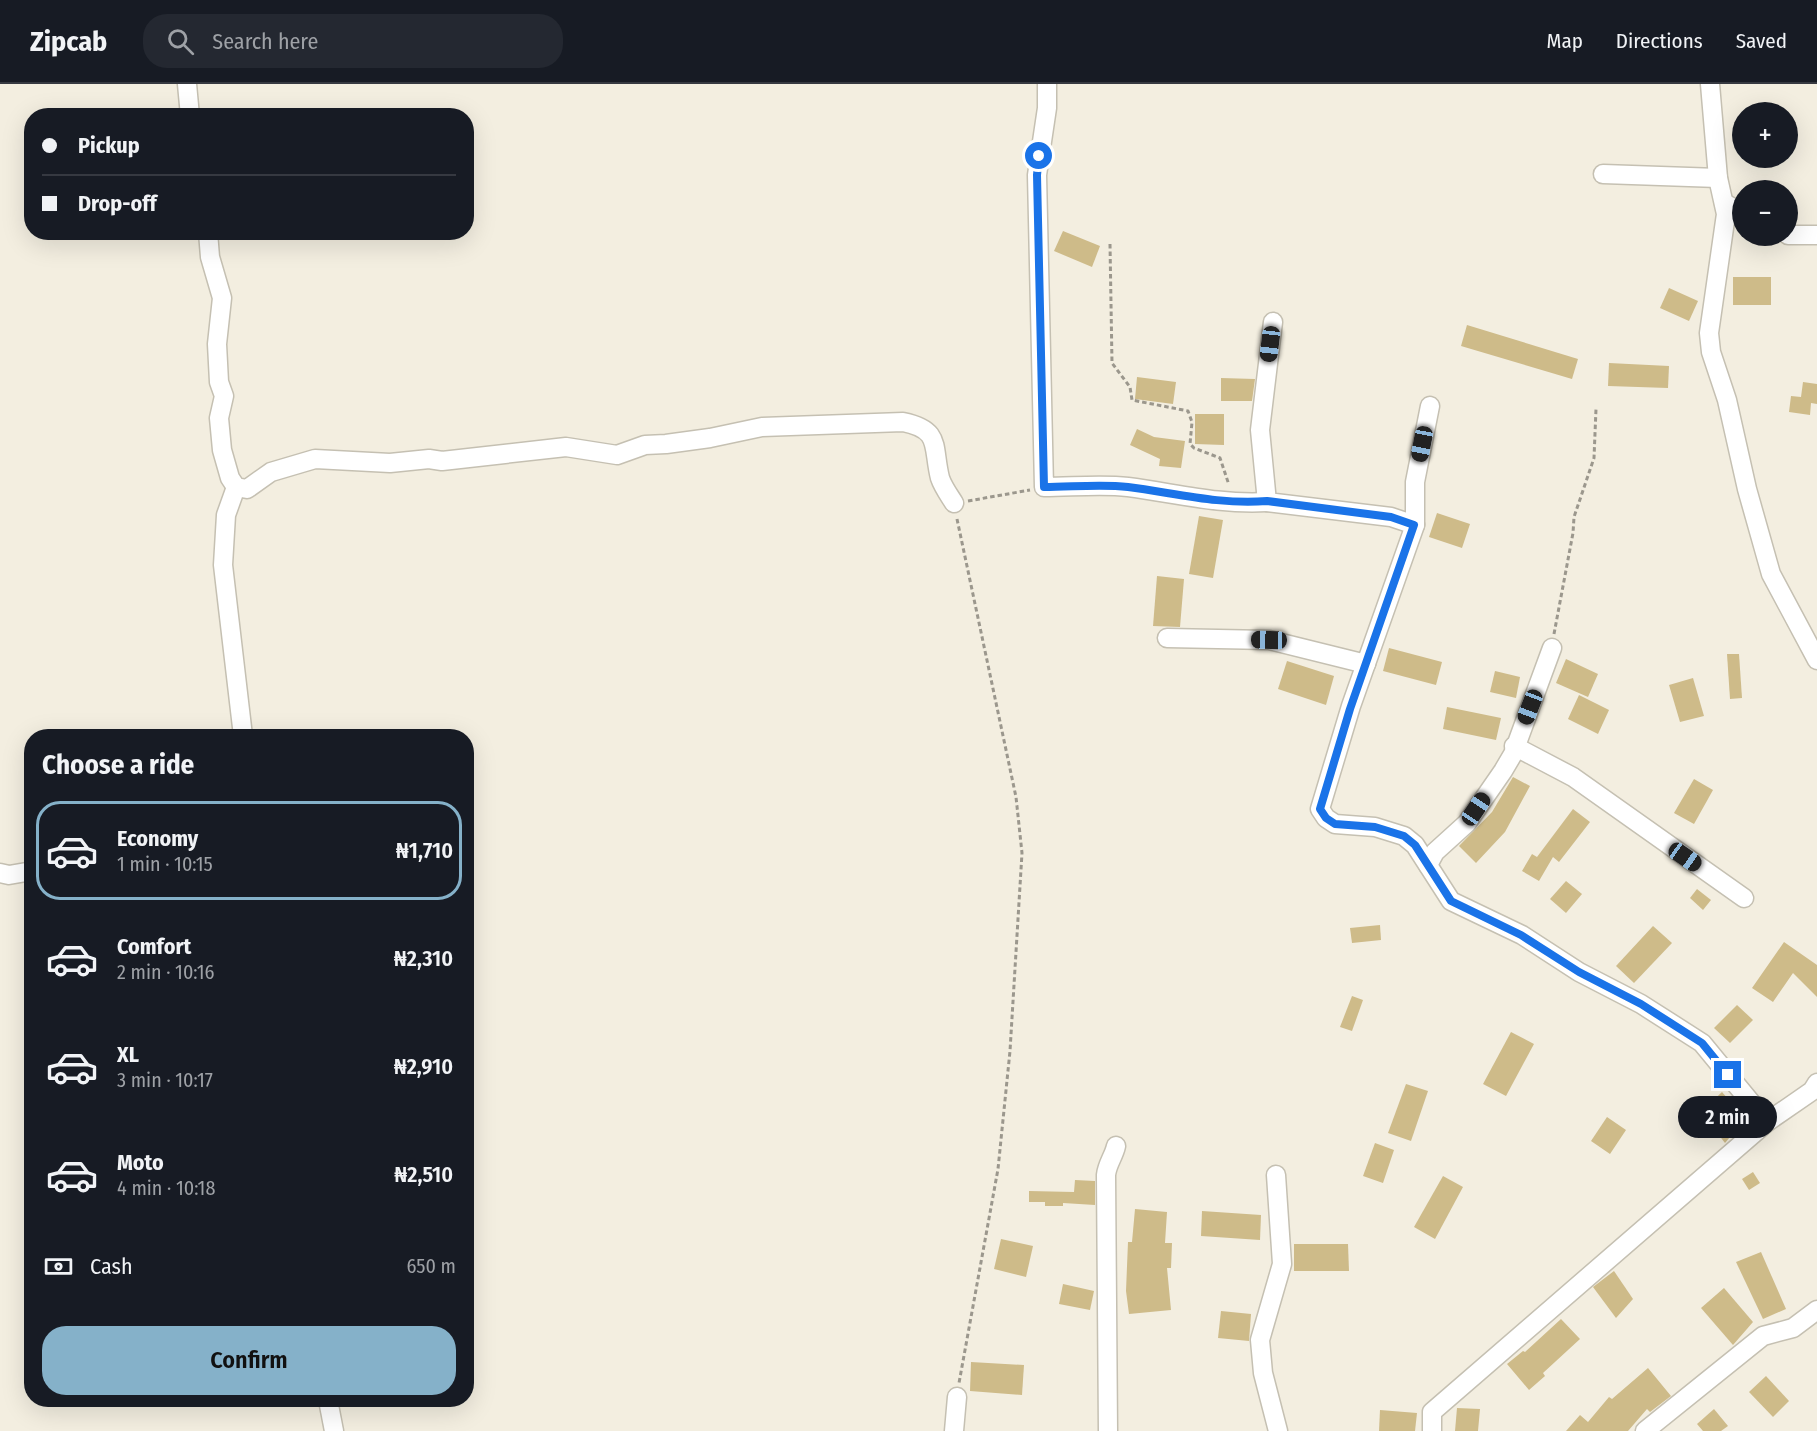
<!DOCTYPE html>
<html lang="en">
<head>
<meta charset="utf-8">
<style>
	:root { --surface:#171b24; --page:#242831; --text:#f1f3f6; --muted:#9ea1a6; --line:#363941; --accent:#85b1c9 }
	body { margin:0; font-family:"Fira Sans Condensed",sans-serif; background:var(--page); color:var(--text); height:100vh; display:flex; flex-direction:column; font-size:22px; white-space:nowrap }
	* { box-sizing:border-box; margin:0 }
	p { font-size:20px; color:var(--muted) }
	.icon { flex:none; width:33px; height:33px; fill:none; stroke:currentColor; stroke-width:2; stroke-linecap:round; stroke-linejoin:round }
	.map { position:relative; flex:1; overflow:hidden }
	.drawer { position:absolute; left:24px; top:645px; width:450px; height:678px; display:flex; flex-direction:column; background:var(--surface); border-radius:24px; box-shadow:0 6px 24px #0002 }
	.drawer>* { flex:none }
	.banner { position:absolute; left:24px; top:24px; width:450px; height:132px; border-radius:24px; box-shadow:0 6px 24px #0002; display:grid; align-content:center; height:132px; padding:0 18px; background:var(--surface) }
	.controls { position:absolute; left:1732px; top:18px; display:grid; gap:12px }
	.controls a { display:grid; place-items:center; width:66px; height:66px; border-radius:50%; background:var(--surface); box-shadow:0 6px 24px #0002; font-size:30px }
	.end { position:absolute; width:27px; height:27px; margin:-14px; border:8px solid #1a73e8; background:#fff; box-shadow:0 0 0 3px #fff }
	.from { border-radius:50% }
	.bubble { position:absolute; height:42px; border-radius:21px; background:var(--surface); box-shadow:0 6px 24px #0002; font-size:20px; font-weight:600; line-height:42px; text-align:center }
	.car { position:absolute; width:18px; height:36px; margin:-18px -9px; border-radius:8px; box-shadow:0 0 4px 2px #0007; background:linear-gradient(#222 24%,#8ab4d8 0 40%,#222 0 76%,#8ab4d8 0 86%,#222 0) }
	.banner b { display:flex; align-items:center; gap:21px; height:57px; font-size:22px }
	.banner b+b { border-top:2px solid var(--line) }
	.banner i { width:15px; height:15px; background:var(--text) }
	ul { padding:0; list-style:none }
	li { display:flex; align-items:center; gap:18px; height:99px; margin:0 12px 9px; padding:0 6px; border:3px solid transparent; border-radius:24px }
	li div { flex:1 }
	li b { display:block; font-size:22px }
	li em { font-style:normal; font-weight:600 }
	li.on { border-color:var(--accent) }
	li>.icon { width:54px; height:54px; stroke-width:1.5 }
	h2 { padding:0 18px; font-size:27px; line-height:72px }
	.pay { display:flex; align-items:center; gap:15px; height:66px; padding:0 18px; font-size:22px }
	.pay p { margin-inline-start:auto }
	.primary-button { display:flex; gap:12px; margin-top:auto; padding:12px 18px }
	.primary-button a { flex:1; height:69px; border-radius:24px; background:var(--accent); color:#111; font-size:24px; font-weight:600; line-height:69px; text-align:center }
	header { display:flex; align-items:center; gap:36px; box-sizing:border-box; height:84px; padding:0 30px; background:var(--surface); border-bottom:2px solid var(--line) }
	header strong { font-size:28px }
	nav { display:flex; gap:33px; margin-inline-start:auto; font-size:21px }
	.search { width:420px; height:54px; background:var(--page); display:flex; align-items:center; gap:15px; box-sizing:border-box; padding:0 21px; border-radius:24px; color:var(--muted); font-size:22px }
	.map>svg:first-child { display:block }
	.building { fill:#cebb89 }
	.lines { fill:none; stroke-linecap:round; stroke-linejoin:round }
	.street-casing { stroke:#c5c0b2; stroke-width:21 }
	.path { stroke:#9b978d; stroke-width:3; stroke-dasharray:4.5 3; stroke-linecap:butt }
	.street { stroke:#fff; stroke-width:18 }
	.route { stroke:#1a73e8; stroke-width:8 }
</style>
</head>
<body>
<header>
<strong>Zipcab</strong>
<div class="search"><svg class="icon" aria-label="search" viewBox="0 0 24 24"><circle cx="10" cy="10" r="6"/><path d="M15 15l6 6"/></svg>Search here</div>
<nav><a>Map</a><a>Directions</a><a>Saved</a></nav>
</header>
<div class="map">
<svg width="1817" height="1347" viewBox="0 0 1817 1347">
	<rect width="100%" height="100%" fill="#f3eee0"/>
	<g class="building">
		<path d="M 1063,147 L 1100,162 L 1092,183 L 1054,167 Z"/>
		<rect x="1733" y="193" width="38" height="28"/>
		<path d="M 1669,204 L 1698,217 L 1689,237 L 1660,224 Z"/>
		<path d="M 1467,241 L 1578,275 L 1572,295 L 1461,262 Z"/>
		<path d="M 1609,279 L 1669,282 L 1668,304 L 1608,302 Z"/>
		<path d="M 1137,293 L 1176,298 L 1173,320 L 1135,315 Z"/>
		<path d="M 1221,294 L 1255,295 L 1252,317 L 1221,317 Z"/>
		<path d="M 1803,298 L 1817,300 L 1817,320 L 1811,319 L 1810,331 L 1789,328 L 1791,312 L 1801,313 Z"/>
		<path d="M 1195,330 L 1224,330 L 1224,361 L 1195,360 Z"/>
		<path d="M 1137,345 L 1154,353 L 1185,357 L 1181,384 L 1159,382 L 1160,375 L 1130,361 Z"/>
		<path d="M 1437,429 L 1470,440 L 1462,464 L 1429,453 Z"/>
		<path d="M 1199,432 L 1223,436 L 1213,494 L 1189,490 Z"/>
		<path d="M 1157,492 L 1184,495 L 1180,543 L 1153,542 Z"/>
		<path d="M 1389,564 L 1442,578 L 1436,601 L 1383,587 Z"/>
		<path d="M 1727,570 L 1739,570 L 1742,614 L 1730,615 Z"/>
		<path d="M 1566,575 L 1598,590 L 1588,613 L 1556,599 Z"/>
		<path d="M 1287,577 L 1334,592 L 1326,621 L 1278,605 Z"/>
		<path d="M 1495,587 L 1520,593 L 1516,614 L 1490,608 Z"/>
		<path d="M 1693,594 L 1704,632 L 1680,638 L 1669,601 Z"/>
		<path d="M 1579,611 L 1609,626 L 1598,650 L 1568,635 Z"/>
		<path d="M 1447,623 L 1501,634 L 1496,656 L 1443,645 Z"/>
		<path d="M 1513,693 L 1530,702 L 1505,748 L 1476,779 L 1459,762 L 1492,728 Z"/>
		<path d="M 1694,695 L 1713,706 L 1694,740 L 1674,729 Z"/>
		<path d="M 1573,725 L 1590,738 L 1559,778 L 1553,773 L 1539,797 L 1522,787 L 1532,770 L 1537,773 Z"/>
		<path d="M 1566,797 L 1582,810 L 1566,829 L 1550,815 Z"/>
		<path d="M 1697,805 L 1711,816 L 1703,826 L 1690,814 Z"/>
		<path d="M 1380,841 L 1381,856 L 1352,859 L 1350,844 Z"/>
		<path d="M 1653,842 L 1672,859 L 1634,899 L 1616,882 Z"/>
		<path d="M 1784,858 L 1817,881 L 1817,913 L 1793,889 L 1773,918 L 1752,904 Z"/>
		<path d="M 1352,912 L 1363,916 L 1352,947 L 1340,943 Z"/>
		<path d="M 1737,921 L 1753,936 L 1730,959 L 1714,944 Z"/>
		<path d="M 1511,948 L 1534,960 L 1506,1012 L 1483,1000 Z"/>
		<path d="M 1406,1000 L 1428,1007 L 1411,1057 L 1388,1049 Z"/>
		<path d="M 1722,1008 L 1745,1035 L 1725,1059 L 1701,1028 Z"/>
		<path d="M 1607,1033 L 1626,1046 L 1610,1070 L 1591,1057 Z"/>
		<path d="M 1375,1059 L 1394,1066 L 1383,1099 L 1363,1092 Z"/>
		<path d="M 1753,1088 L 1760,1099 L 1749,1106 L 1742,1095 Z"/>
		<path d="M 1443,1092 L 1463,1103 L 1435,1155 L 1414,1143 Z"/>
		<path d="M 1075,1096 L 1095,1097 L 1095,1121 L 1063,1119 L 1063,1122 L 1045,1122 L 1045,1118 L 1029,1118 L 1029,1107 L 1074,1108 Z"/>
		<path d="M 1135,1125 L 1167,1128 L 1165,1159 L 1172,1159 L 1171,1184 L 1167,1184 L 1171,1226 L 1129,1230 L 1126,1207 L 1128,1158 L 1132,1158 Z"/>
		<path d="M 1202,1127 L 1261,1131 L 1260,1156 L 1201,1152 Z"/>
		<path d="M 1001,1155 L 1033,1162 L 1026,1193 L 994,1185 Z"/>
		<path d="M 1294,1160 L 1348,1160 L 1349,1187 L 1294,1187 Z"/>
		<path d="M 1761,1168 L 1786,1225 L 1763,1235 L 1736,1178 Z"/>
		<path d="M 1614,1187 L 1633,1215 L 1616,1234 L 1593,1203 Z"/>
		<path d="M 1063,1200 L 1094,1207 L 1090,1226 L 1059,1220 Z"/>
		<path d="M 1724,1204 L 1753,1238 L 1733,1261 L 1701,1224 Z"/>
		<path d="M 1221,1227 L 1251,1230 L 1249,1257 L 1218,1254 Z"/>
		<path d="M 1561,1235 L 1580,1255 L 1543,1289 L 1545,1292 L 1529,1306 L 1507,1280 L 1523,1267 L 1525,1268 Z"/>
		<path d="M 971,1278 L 1024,1281 L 1022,1311 L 970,1307 Z"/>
		<path d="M 1648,1284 L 1671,1312 L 1650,1328 L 1647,1325 L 1628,1347 L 1566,1347 L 1580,1331 L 1588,1338 L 1609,1313 L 1612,1315 Z"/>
		<path d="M 1766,1292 L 1789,1317 L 1773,1333 L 1749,1308 Z"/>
		<path d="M 1457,1324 L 1480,1325 L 1478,1347 L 1455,1347 Z"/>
		<path d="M 1714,1325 L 1728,1342 L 1721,1347 L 1703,1347 L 1697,1340 Z"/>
		<path d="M 1380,1326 L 1417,1329 L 1415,1347 L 1379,1347 Z"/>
	</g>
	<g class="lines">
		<defs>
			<g id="street">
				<path d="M 187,0 L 190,32"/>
				<path d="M 1047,0 L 1047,24 L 1037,91 L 1044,403 C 1072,403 1101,400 1128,403 C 1175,409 1220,421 1267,418"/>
				<path d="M 1710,0 L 1718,94 L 1726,130 L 1709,249 L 1711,268 L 1727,316 L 1747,405 L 1771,490 L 1817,576"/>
				<path d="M 1603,90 L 1718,94"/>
				<path d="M 1724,119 L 1743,129"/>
				<path d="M 208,148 L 210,173 L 222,214 L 217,260 L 219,298 L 224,312 L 219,334 L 222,366 L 230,394 L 236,403 L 247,405 L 271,388 L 315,375 L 390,379 L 429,375 L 442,377 L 566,363 L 617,371 L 645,361 L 666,360 L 710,354 L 762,343 L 903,338 C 942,346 932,362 940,394 C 943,403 949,411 954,419"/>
				<path d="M 1788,151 L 1817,151"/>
				<path d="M 1273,238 L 1260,346 L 1267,418 L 1391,433 L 1415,441 L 1351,622 L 1320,725 L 1326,734 L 1335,740 L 1375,743 L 1404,752 L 1415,761 L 1451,817 L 1522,851 L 1579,888 L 1641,920 L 1702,959 L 1767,1038"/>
				<path d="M 236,403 L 226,431 L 223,481 L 243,652"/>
				<path d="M 1415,441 L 1415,398 L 1430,322"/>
				<path d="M 1167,554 L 1269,556 L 1366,580"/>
				<path d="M 1514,662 L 1573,693 L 1744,814"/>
				<path d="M 1428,781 L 1435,768 L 1467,739 L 1503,687 L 1513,670 L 1552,564"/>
				<path d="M 0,789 L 9,791 L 32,787"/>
				<path d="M 1276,1091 L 1282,1180 L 1260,1256 L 1263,1289 L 1278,1347"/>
				<path d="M 328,1316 L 334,1347"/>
				<path d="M 954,1347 L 957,1313"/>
				<path d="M 1108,1347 L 1106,1091 C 1107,1080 1114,1072 1116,1062"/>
				<path d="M 1432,1347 L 1432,1328 L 1767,1038 L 1812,1007 L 1817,999"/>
				<path d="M 1645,1347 L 1763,1252 L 1793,1244 L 1817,1226"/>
			</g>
		</defs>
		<use href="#street" class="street-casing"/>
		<g class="path">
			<path d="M 1110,160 L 1112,279 L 1130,303 L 1132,316 L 1188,327 L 1192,338 L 1190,360 L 1194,364 L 1220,374 L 1229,401"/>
			<path d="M 968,417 L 1030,406"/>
			<path d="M 957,435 L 1016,713 L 1022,769 L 1010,967 L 998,1085 L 959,1299"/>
			<path d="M 1554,550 L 1573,449 L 1574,433 L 1594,374 L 1596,325"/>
		</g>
		<use href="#street" class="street"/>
	</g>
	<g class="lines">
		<path class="route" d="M 1039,72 L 1037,91 L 1044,403 C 1072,403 1101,400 1128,403 C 1175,409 1220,421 1267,417 L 1391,433 L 1414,441 L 1350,625 L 1320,725 L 1326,734 L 1335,740 L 1375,743 L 1404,752 L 1415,761 L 1451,817 L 1521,851 L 1579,888 L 1641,920 L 1702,959 L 1728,991"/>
	</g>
</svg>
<div class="controls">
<a>+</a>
<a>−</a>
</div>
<i class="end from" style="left:1039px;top:72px"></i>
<i class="end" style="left:1728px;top:991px"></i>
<div class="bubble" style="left:1678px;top:1012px;width:99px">2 min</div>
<i class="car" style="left:1270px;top:260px;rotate:187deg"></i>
<i class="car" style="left:1422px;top:360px;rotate:191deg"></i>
<i class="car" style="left:1269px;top:556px;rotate:271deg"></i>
<i class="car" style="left:1530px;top:623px;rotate:201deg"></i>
<i class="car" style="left:1476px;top:725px;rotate:34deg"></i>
<i class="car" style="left:1685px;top:773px;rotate:125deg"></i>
<div class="banner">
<b><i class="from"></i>Pickup</b>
<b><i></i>Drop-off</b>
</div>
<section class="drawer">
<h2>Choose a ride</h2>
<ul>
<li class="on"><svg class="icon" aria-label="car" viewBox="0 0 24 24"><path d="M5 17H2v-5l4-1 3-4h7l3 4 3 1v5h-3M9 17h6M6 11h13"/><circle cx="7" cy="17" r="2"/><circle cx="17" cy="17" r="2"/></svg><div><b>Economy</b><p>1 min · 10:15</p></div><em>₦1,710</em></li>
<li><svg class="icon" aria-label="car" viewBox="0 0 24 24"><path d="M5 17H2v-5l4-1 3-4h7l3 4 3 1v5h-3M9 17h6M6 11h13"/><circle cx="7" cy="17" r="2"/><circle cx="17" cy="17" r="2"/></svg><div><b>Comfort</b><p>2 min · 10:16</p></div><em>₦2,310</em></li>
<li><svg class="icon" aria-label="car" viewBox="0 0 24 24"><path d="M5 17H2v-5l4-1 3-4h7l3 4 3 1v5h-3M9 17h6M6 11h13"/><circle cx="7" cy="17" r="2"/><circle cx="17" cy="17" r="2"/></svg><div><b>XL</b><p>3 min · 10:17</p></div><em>₦2,910</em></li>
<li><svg class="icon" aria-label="car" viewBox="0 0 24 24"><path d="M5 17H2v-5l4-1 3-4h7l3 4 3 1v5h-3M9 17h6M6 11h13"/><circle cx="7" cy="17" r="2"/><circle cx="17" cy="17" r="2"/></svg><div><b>Moto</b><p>4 min · 10:18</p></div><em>₦2,510</em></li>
</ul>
<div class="pay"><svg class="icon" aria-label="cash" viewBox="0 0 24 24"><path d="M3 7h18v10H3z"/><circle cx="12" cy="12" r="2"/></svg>Cash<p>650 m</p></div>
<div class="primary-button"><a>Confirm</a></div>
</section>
</div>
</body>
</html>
